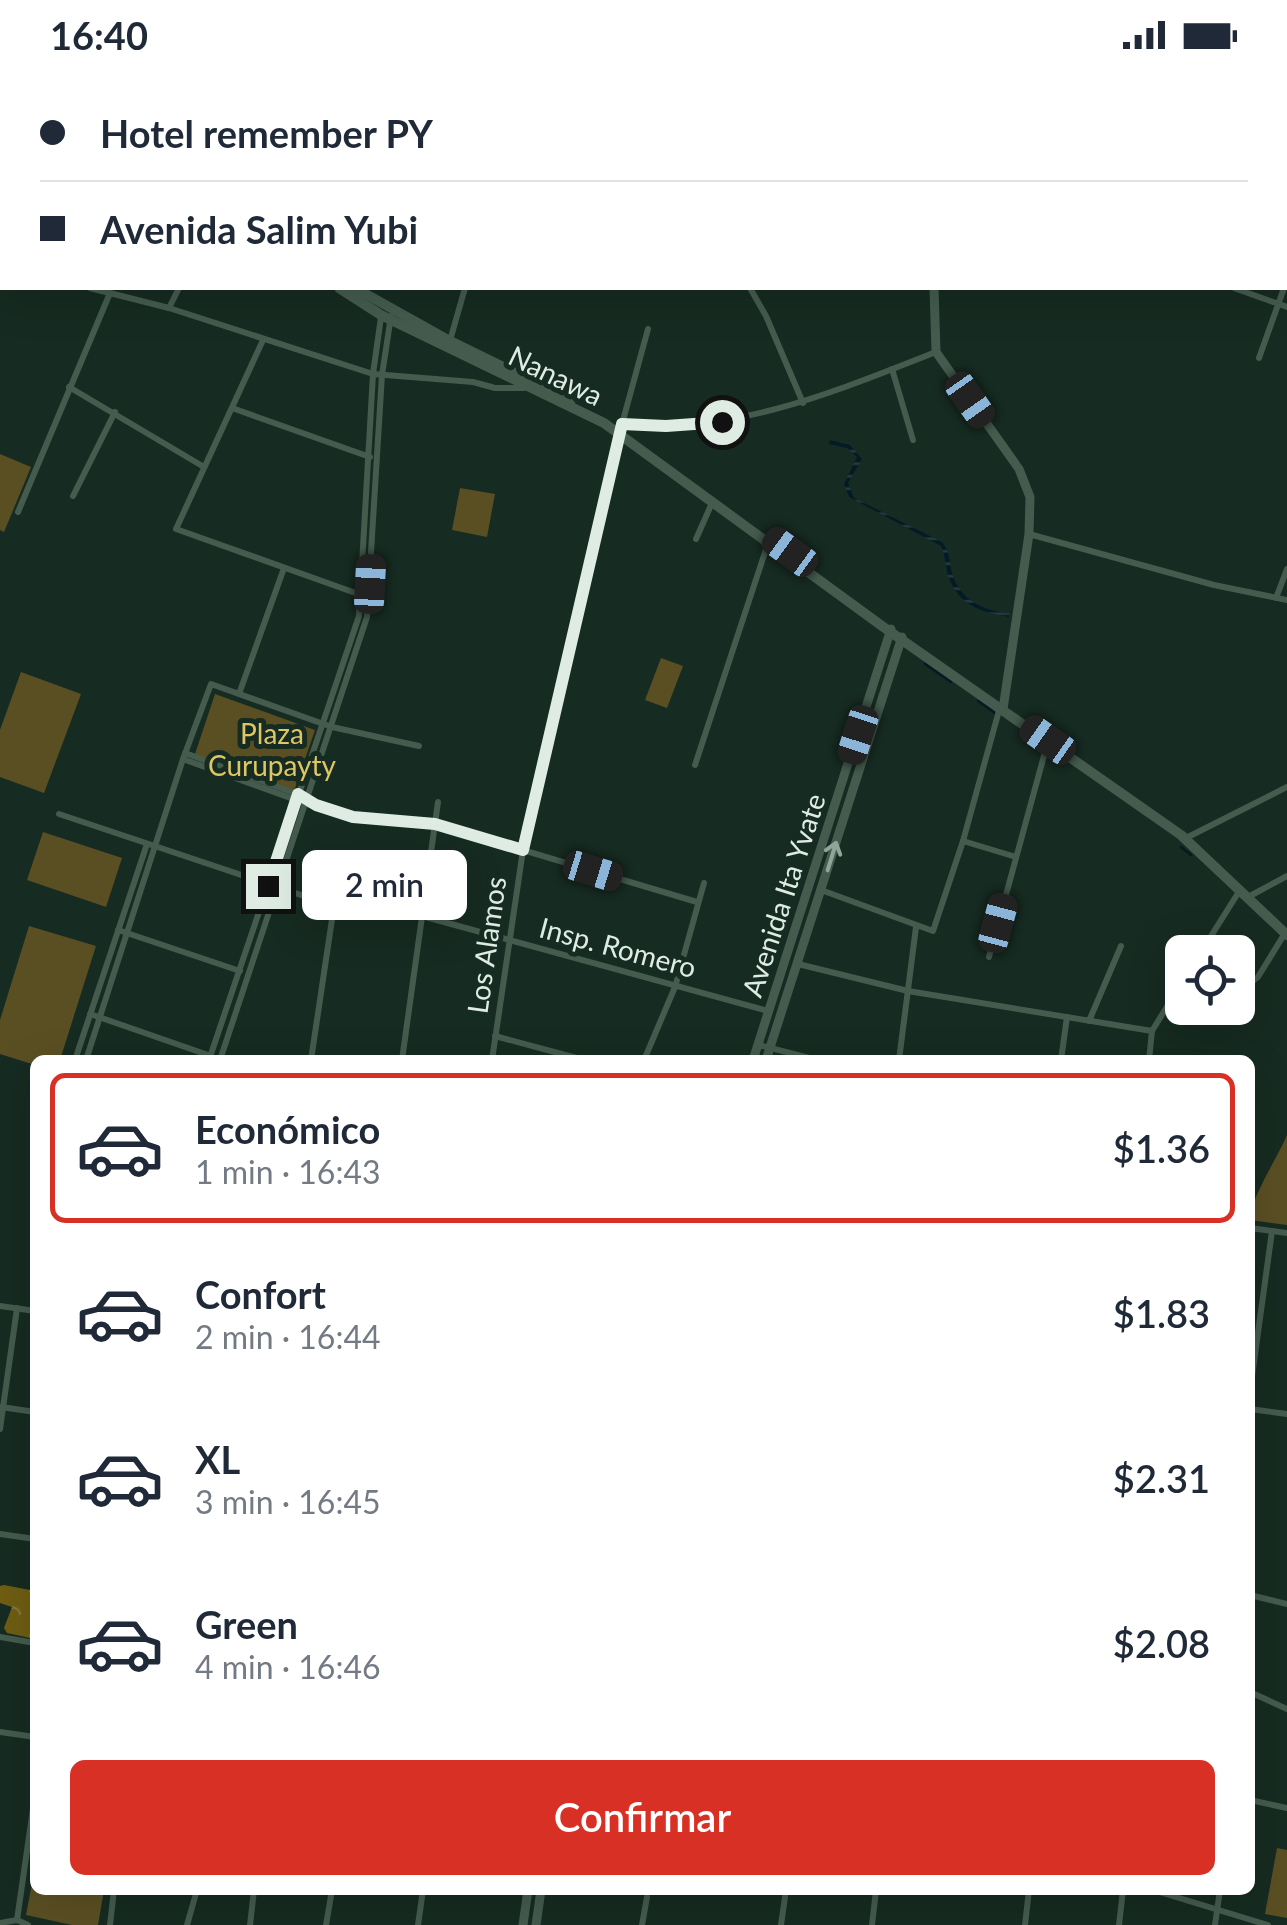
<!DOCTYPE html>
<html lang="es">
<head>
<meta charset="utf-8">
<style>
	:root { --surface:#fff; --page:#f6f6f7; --text:#1f2937; --muted:#747a83; --line:#e0e1e3; --accent:#d93025 }
	body { margin:0; font-family:Lato,sans-serif; background:var(--page); color:var(--text); height:100vh; display:flex; flex-direction:column; font-size:38px; white-space:nowrap }
	* { box-sizing:border-box; margin:0 }
	p { font-size:32px; color:var(--muted) }
	.icon { flex:none; width:55px; height:55px; fill:none; stroke:currentColor; stroke-width:2; stroke-linecap:round; stroke-linejoin:round }
	.map { position:relative; flex:1; overflow:hidden }
	.drawer { position:absolute; left:30px; top:985px; width:1225px; height:840px; display:flex; flex-direction:column; background:var(--surface); border-radius:15px; box-shadow:0 10px 40px #0002 }
	.drawer>* { flex:none }
	.top-card { position:absolute; left:0px; top:0px; width:1288px; height:220px; box-shadow:0 10px 40px #0002; display:grid; align-content:center; height:220px; padding:0 40px; background:var(--surface) }
	.fabs { position:absolute; left:1165px; top:865px; display:grid; gap:20px }
	.fabs a { display:grid; place-items:center; width:90px; height:90px; border-radius:15px; background:var(--surface); box-shadow:0 10px 40px #0002; font-size:50px }
	.end { position:absolute; width:45px; height:45px; margin:-22px; border:12px solid #deece4; background:#111; box-shadow:0 0 0 5px #111 }
	.from { border-radius:50% }
	.bubble { position:absolute; height:70px; border-radius:15px; background:var(--surface); box-shadow:0 10px 40px #0002; font-size:32px; font-weight:600; line-height:70px; text-align:center }
	.car { position:absolute; width:30px; height:60px; margin:-30px -15px; border-radius:12px; box-shadow:0 0 8px 2px #0007; background:linear-gradient(#222 24%,#8ab4d8 0 40%,#222 0 76%,#8ab4d8 0 86%,#222 0) }
	.top-card b { display:flex; align-items:center; gap:35px; height:95px; font-size:38px }
	.top-card b+b { border-top:2px solid var(--line) }
	.top-card i { width:25px; height:25px; background:var(--text) }
	ul { padding:18px 0 0; list-style:none }
	li { display:flex; align-items:center; gap:30px; height:150px; margin:0 20px 15px; padding:0 20px; border:5px solid transparent; border-radius:15px }
	li div { flex:1 }
	li b { display:block; font-size:38px }
	li em { font-style:normal; font-weight:600 }
	li.on { border-color:var(--accent) }
	li>.icon { width:90px; height:90px; stroke-width:1.5 }
	.action { display:flex; gap:20px; margin-top:auto; padding:20px 40px }
	.action a { flex:1; height:115px; border-radius:15px; background:var(--accent); color:#fff; font-size:40px; font-weight:600; line-height:115px; text-align:center }
	.status { display:flex; justify-content:space-between; align-items:center; height:70px; padding:0 50px; background:var(--surface); direction:ltr }
	.status svg { height:28px; fill:currentColor }
	.map>svg:first-child { display:block }
	.green { fill:#5a4f23 }
	.forest { fill:url(#forest-crowns) }
	.water { fill:url(#water-rules) }
	.lines { fill:none; stroke-linecap:round; stroke-linejoin:round }
	.stream { stroke:#021b25; stroke-width:2.5 }
	.minor { stroke:#445b4e; stroke-width:6 }
	.tertiary { stroke:#445b4e; stroke-width:9 }
	.secondary { stroke:#445b4e; stroke-width:10 }
	.primary { stroke:#4f948e; stroke-width:10 }
	.oneway { stroke:#91a499 }
	.route { stroke:#deece4; stroke-width:12 }
	.labels { text-anchor:middle; dominant-baseline:central; stroke-width:10; stroke-linejoin:round; paint-order:stroke }
	.street-label { font-size:28px; fill:#deece4; stroke:#162b21 }
	.park-label { font-size:28px; fill:#dec664; stroke:#162b21 }
</style>
</head>
<body>
<div class="status"><b>16:40</b><svg viewBox="0 0 49 12"><path d="M0 12V9h3v3zM5 12V6h3v6zM10 12V3h3v9zM15 12V0h3v12zM26 1h20v11H26zM47 4h2v5h-2z"/></svg></div>
<div class="map">
<svg width="1287" height="1855" viewBox="0 0 1287 1855">
	<defs>
		<pattern id="forest-crowns" width="20" height="18" patternUnits="userSpaceOnUse" patternTransform="scale(2.5)"><rect width="20" height="18" fill="#6e5d12"/><path d="M2 6a3 3 0 1 1 6 0M12 15a3 3 0 1 1 6 0" fill="none" stroke="#827434"/></pattern>
		<pattern id="water-rules" width="6" height="5" patternUnits="userSpaceOnUse" patternTransform="scale(2.5)"><rect width="6" height="5" fill="#021b25"/><path d="M0 2.5h6" fill="none" stroke="#263c44"/></pattern>
	</defs>
	<rect width="100%" height="100%" fill="#162b21"/>
	<g class="green">
		<path d="M 0,384 L 31,397 L 4,462 L 0,460 Z"/>
		<path d="M 460,418 L 495,424 L 487,467 L 452,460 Z"/>
		<path d="M 661,588 L 683,596 L 667,638 L 645,630 Z"/>
		<path d="M 21,602 L 81,624 L 44,723 L 0,707 L 0,660 Z"/>
		<path d="M 215,624 L 315,660 L 293,724 L 195,684 Z"/>
		<path d="M 43,762 L 122,788 L 106,837 L 27,810 Z"/>
		<path d="M 29,856 L 96,876 L 60,990 L 35,990 L 35,995 L 0,984 L 0,950 Z"/>
		<path d="M 1287,1065 L 1287,1155 L 1250,1150 C 1250,1129 1278,1087 1287,1065 Z"/>
		<path d="M 1277,1778 L 1287,1780 L 1287,1848 L 1265,1844 Z"/>
		<path d="M 34,1803 L 35,1820 L 104,1820 L 98,1855 L 72,1855 L 26,1845 Z"/>
	</g>
	<path class="forest" d="M 4,1515 L 35,1521 L 35,1569 L 7,1563 L 4,1558 L 12,1537 L 0,1533 L 0,1516 Z"/>
	<path class="water" d="M 830,370 L 850,375 L 862,389 L 848,413 L 854,428 L 942,472 C 950,481 949,491 952,503 C 960,530 983,541 1009,543 L 1009,547 C 983,542 960,537 949,508 C 945,498 946,486 941,476 L 849,427 L 844,414 L 857,387 L 847,378 L 829,374 Z"/>
	<g class="lines">
		<g class="stream">
			<path d="M 925,594 L 951,612"/>
			<path d="M 978,631 L 995,643"/>
			<path d="M 1181,777 L 1191,785"/>
		</g>
		<g class="minor">
			<path d="M 616,0 L 618,2"/>
			<path d="M 0,28 L 2,20"/>
			<path d="M 1285,137 L 1287,137"/>
			<path d="M 0,191 L 2,192"/>
			<path d="M 90,218 L 169,238 L 373,304 L 473,312 L 495,318 L 524,318"/>
			<path d="M 750,218 L 766,246 L 803,333"/>
			<path d="M 1234,218 L 1287,237"/>
			<path d="M 169,238 L 179,218"/>
			<path d="M 263,270 L 176,459 L 364,526"/>
			<path d="M 449,274 L 465,218"/>
			<path d="M 1259,288 L 1284,218"/>
			<path d="M 892,299 L 913,370"/>
			<path d="M 69,317 L 204,397"/>
			<path d="M 232,338 L 370,387"/>
			<path d="M 622,354 C 734,365 834,322 936,282"/>
			<path d="M 73,426 L 115,342"/>
			<path d="M 18,442 L 110,223"/>
			<path d="M 1029,464 L 1214,515 L 1287,530"/>
			<path d="M 696,469 L 712,433"/>
			<path d="M 1276,528 L 1287,499"/>
			<path d="M 239,624 L 284,498"/>
			<path d="M 185,683 L 308,728 L 336,743 L 353,747 L 435,754 L 697,832"/>
			<path d="M 183,689 L 310,735"/>
			<path d="M 695,695 L 770,467"/>
			<path d="M 59,744 L 334,836 L 422,846 L 768,941"/>
			<path d="M 1186,768 L 1287,717"/>
			<path d="M 963,771 L 1016,787"/>
			<path d="M 821,820 L 933,861 L 963,771 L 1000,637"/>
			<path d="M 1248,827 L 1287,806"/>
			<path d="M 118,860 L 240,901"/>
			<path d="M 1201,882 L 1240,820"/>
			<path d="M 989,887 L 1048,671"/>
			<path d="M 798,894 L 908,921 L 1152,961"/>
			<path d="M 1240,921 L 1258,907 L 1285,863"/>
			<path d="M 90,944 L 211,986"/>
			<path d="M 1089,951 L 1121,876"/>
			<path d="M 495,966 L 584,990"/>
			<path d="M 759,975 L 817,990"/>
			<path d="M 75,990 L 147,774"/>
			<path d="M 86,990 L 183,689 L 211,614 L 332,657 L 419,676"/>
			<path d="M 209,990 L 359,546 L 373,304 L 381,247"/>
			<path d="M 220,990 L 367,547 L 382,305 L 391,246"/>
			<path d="M 311,990 L 334,836"/>
			<path d="M 402,990 L 438,732"/>
			<path d="M 492,990 L 523,780 L 622,354 L 648,259"/>
			<path d="M 644,990 L 675,917 L 704,813"/>
			<path d="M 899,990 L 916,857"/>
			<path d="M 1061,990 L 1067,947"/>
			<path d="M 1149,990 L 1152,961 L 1182,912"/>
			<path d="M 1250,1158 L 1287,1163"/>
			<path d="M 0,1236 L 35,1241"/>
			<path d="M 1250,1321 L 1272,1161"/>
			<path d="M 1,1337 L 35,1342"/>
			<path d="M 1250,1339 L 1287,1344"/>
			<path d="M 0,1359 L 17,1238"/>
			<path d="M 0,1464 L 35,1469"/>
			<path d="M 1250,1525 L 1287,1534"/>
			<path d="M 0,1567 L 35,1573"/>
			<path d="M 1250,1622 L 1287,1639"/>
			<path d="M 0,1662 L 35,1667"/>
			<path d="M 1250,1730 L 1287,1738"/>
			<path d="M 1153,1820 L 1268,1855"/>
			<path d="M 17,1850 L 35,1725"/>
			<path d="M 0,1853 L 17,1850 L 28,1855"/>
			<path d="M 110,1855 L 114,1820"/>
			<path d="M 187,1855 L 197,1820"/>
			<path d="M 250,1855 L 254,1820"/>
			<path d="M 326,1855 L 332,1820"/>
			<path d="M 418,1855 L 423,1820"/>
			<path d="M 642,1855 L 647,1827"/>
			<path d="M 781,1855 L 786,1820"/>
			<path d="M 872,1855 L 876,1820"/>
			<path d="M 1025,1855 L 1029,1820"/>
			<path d="M 1119,1855 L 1123,1820"/>
			<path d="M 1215,1855 L 1220,1820"/>
		</g>
		<g class="tertiary">
			<path d="M 940,2 L 940,0"/>
			<path d="M 934,218 L 936,282 L 1019,399 L 1030,427 L 1029,464 L 1003,639"/>
			<path d="M 753,990 L 891,559"/>
			<path d="M 766,990 L 902,567"/>
			<path d="M 523,1855 L 528,1820"/>
			<path d="M 536,1855 L 541,1820"/>
		</g>
		<g class="secondary">
			<path d="M 10,0 L 15,2"/>
			<path d="M 36,0 L 41,2"/>
			<path d="M 339,218 L 381,245 L 604,353 L 882,556 L 1181,765 L 1287,865"/>
			<path d="M 355,218 L 450,271 L 571,330"/>
		</g>
		<path class="primary" d="M 67,2 L 68,0"/>
	</g>
	<defs><path id="oneway-shaft" d="M-6 0H5M1.5-3L5.5 0L1.5 3" fill="none" stroke-width="1.6" stroke-linecap="round" stroke-linejoin="round" transform="scale(2.5)"/></defs>
	<use class="oneway" href="#oneway-shaft" transform="translate(832 786) rotate(-73)"/>
	<g class="lines">
		<path class="route" d="M 268,816 L 298,724 L 316,735 L 353,747 L 435,754 L 523,780 L 622,354 L 666,356 L 722,352"/>
	</g>
	<g class="labels">
		<g class="street-label">
			<text transform="translate(556 305) rotate(26)">Nanawa</text>
			<text transform="translate(783 825) rotate(-72)">Avenida Ita Yvate</text>
			<text transform="translate(486 875) rotate(-82)">Los Alamos</text>
			<text transform="translate(618 877) rotate(15)">Insp. Romero</text>
		</g>
		<g class="park-label">
			<text x="272" y="663">Plaza<tspan x="272" dy="32">Curupayty</tspan></text>
		</g>
	</g>
</svg>
<div class="fabs">
<a><svg class="icon" aria-label="locate" viewBox="0 0 24 24"><circle cx="12" cy="12" r="6"/><path d="M12 2v4M12 18v4M2 12h4M18 12h4"/></svg></a>
</div>
<i class="end from" style="left:722px;top:352px"></i>
<i class="end" style="left:268px;top:816px"></i>
<div class="bubble" style="left:302px;top:780px;width:165px">2 min</div>
<i class="car" style="left:970px;top:330px;rotate:145deg"></i>
<i class="car" style="left:790px;top:482px;rotate:306deg"></i>
<i class="car" style="left:370px;top:514px;rotate:3deg"></i>
<i class="car" style="left:858px;top:665px;rotate:198deg"></i>
<i class="car" style="left:1048px;top:670px;rotate:305deg"></i>
<i class="car" style="left:593px;top:801px;rotate:107deg"></i>
<i class="car" style="left:998px;top:853px;rotate:15deg"></i>
<div class="top-card">
<b><i class="from"></i>Hotel remember PY</b>
<b><i></i>Avenida Salim Yubi</b>
</div>
<section class="drawer">
<ul>
<li class="on"><svg class="icon" aria-label="car" viewBox="0 0 24 24"><path d="M5 17H2v-5l4-1 3-4h7l3 4 3 1v5h-3M9 17h6M6 11h13"/><circle cx="7" cy="17" r="2"/><circle cx="17" cy="17" r="2"/></svg><div><b>Económico</b><p>1 min · 16:43</p></div><em>$1.36</em></li>
<li><svg class="icon" aria-label="car" viewBox="0 0 24 24"><path d="M5 17H2v-5l4-1 3-4h7l3 4 3 1v5h-3M9 17h6M6 11h13"/><circle cx="7" cy="17" r="2"/><circle cx="17" cy="17" r="2"/></svg><div><b>Confort</b><p>2 min · 16:44</p></div><em>$1.83</em></li>
<li><svg class="icon" aria-label="car" viewBox="0 0 24 24"><path d="M5 17H2v-5l4-1 3-4h7l3 4 3 1v5h-3M9 17h6M6 11h13"/><circle cx="7" cy="17" r="2"/><circle cx="17" cy="17" r="2"/></svg><div><b>XL</b><p>3 min · 16:45</p></div><em>$2.31</em></li>
<li><svg class="icon" aria-label="car" viewBox="0 0 24 24"><path d="M5 17H2v-5l4-1 3-4h7l3 4 3 1v5h-3M9 17h6M6 11h13"/><circle cx="7" cy="17" r="2"/><circle cx="17" cy="17" r="2"/></svg><div><b>Green</b><p>4 min · 16:46</p></div><em>$2.08</em></li>
</ul>
<div class="action"><a>Confirmar</a></div>
</section>
</div>
</body>
</html>
